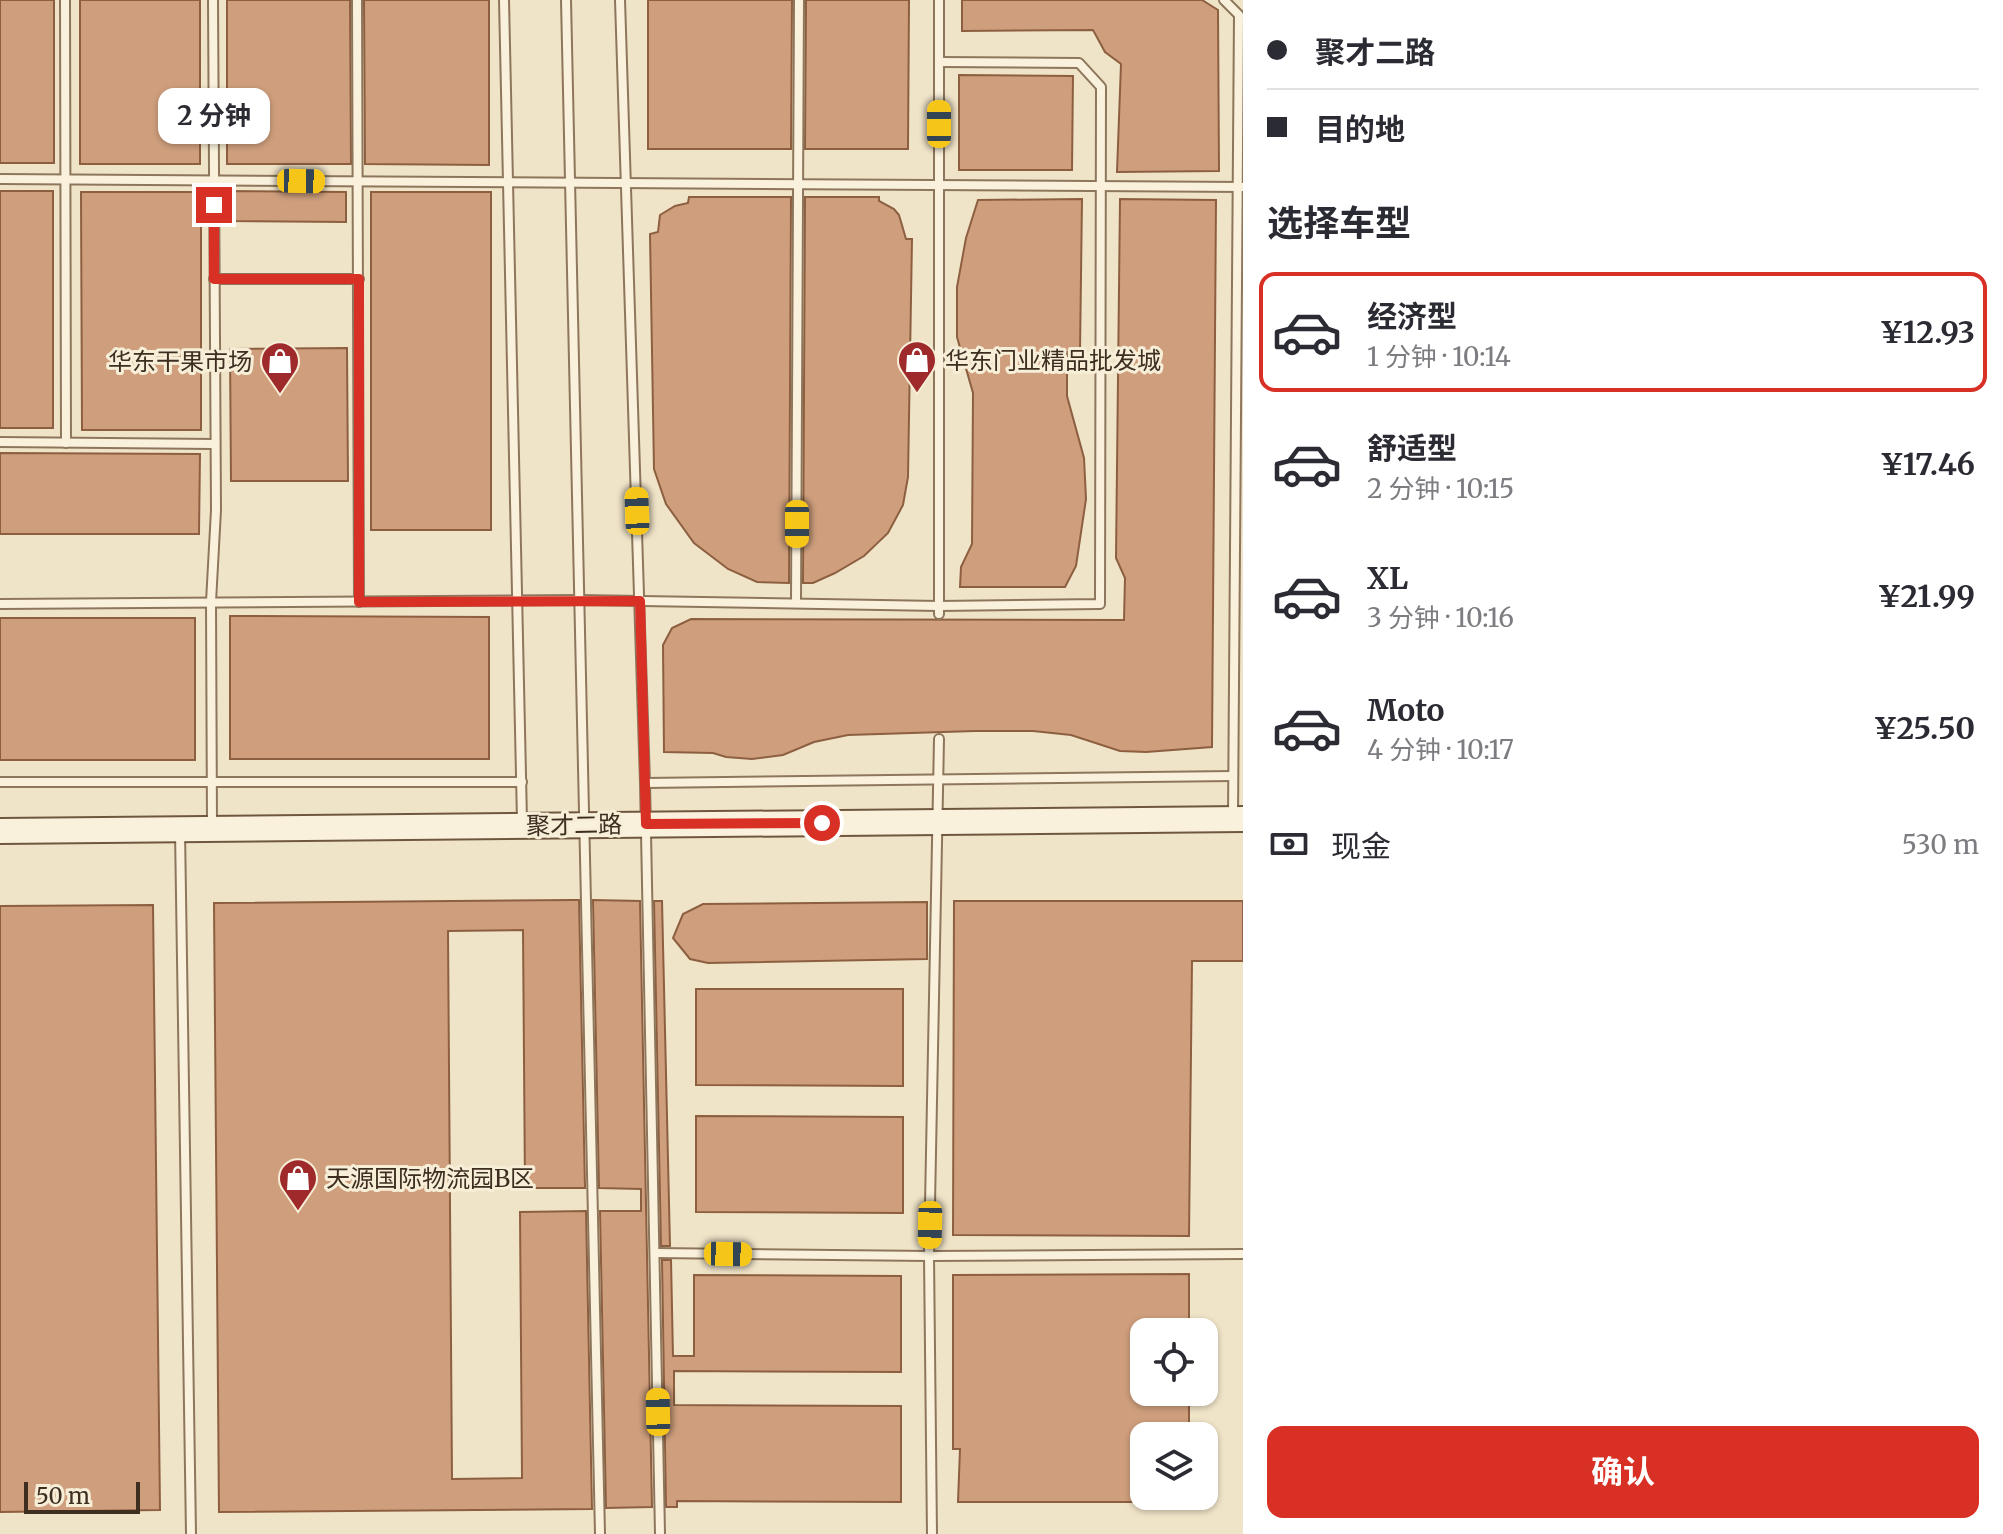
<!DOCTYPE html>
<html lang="zh">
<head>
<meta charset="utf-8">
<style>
	:root { --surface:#fff; --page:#f7f7f7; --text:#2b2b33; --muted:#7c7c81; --line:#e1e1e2; --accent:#d93025 }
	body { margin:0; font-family:Merriweather,"Noto Sans SC",serif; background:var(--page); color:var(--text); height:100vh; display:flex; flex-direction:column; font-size:30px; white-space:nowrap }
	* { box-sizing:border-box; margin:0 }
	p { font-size:26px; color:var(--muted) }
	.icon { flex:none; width:44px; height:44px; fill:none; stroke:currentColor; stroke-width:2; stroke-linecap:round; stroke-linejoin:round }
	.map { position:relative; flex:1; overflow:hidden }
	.details { display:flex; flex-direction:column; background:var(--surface); width:760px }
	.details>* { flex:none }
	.banner { display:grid; align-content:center; height:176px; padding:0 24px; background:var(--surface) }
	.controls { position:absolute; left:1130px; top:1318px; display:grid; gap:16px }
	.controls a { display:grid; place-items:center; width:88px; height:88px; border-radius:16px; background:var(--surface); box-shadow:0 2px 6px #0004; font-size:40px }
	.scale { position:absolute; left:24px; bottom:20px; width:116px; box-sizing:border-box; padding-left:8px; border:4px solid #3d2e20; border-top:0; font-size:22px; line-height:28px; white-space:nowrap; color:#3d2e20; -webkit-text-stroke:6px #f7eed8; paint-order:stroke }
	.end { position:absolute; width:36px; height:36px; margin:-18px; border:10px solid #d93025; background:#fff; box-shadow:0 0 0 4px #fff }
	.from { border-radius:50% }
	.bubble { position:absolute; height:56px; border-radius:16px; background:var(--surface); box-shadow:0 2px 6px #0004; font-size:26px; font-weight:700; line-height:56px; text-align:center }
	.car { position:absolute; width:24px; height:48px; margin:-24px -12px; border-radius:10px; box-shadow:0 0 6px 2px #0007; background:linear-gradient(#f5c518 24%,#345 0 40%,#f5c518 0 76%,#345 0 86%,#f5c518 0) }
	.banner b { display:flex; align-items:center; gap:28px; height:76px; font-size:30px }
	.banner b+b { border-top:2px solid var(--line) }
	.banner i { width:20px; height:20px; background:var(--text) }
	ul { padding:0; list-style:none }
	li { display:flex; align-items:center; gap:24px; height:120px; margin:0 16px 12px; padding:0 8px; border:4px solid transparent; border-radius:16px }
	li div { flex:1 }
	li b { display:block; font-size:30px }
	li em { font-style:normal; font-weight:700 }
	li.current { border-color:var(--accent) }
	li>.icon { width:72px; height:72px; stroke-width:1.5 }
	h2 { padding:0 24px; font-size:36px; line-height:96px }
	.pay { display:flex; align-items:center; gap:20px; height:88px; padding:0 24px; font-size:30px }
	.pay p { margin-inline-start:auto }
	.button { display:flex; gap:16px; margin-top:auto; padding:16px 24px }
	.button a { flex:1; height:92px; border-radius:16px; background:var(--accent); color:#fff; font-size:32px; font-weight:700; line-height:92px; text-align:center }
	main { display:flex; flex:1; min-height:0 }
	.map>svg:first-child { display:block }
	.building { fill:#cf9f7d; stroke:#8d5f41; stroke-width:2 }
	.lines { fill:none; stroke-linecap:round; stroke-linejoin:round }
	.lane-casing { stroke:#8d765c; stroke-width:12 }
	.secondary-casing { stroke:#6f573f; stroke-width:28 }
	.lane { stroke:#faf1dc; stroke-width:8 }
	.secondary { stroke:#faf1dc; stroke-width:24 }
	.route { stroke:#d93025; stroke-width:10 }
	.labels { text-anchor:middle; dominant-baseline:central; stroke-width:6; stroke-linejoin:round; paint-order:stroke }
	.poi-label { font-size:24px; fill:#3d2e20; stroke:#f7eed8; text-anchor:start }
	.street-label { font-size:24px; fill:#3d2e20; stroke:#f7eed8 }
</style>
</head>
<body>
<main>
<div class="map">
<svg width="1243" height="1534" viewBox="0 0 1243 1534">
	<rect width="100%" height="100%" fill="#f0e4c8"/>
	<g class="building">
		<rect x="0" y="0" width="54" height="163"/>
		<rect x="80" y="0" width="120" height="164"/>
		<path d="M 227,0 L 350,0 L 351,164 L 227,164 Z"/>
		<path d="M 364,0 L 489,0 L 489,165 L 365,164 Z"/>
		<path d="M 648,0 L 792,0 L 791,149 L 648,149 Z"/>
		<path d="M 806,0 L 909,0 L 908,149 L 805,149 Z"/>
		<path d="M 962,0 L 1202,0 L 1218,10 L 1219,171 L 1117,172 L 1121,64 L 1105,52 L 1093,30 L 962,31 Z"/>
		<path d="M 959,75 L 1073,76 L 1072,170 L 959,170 Z"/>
		<rect x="0" y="191" width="53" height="237"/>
		<path d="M 229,191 L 346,192 L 346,222 L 229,221 Z"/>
		<path d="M 81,192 L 201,192 L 201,430 L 82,430 Z"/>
		<rect x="371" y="192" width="120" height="338"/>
		<path d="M 689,197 L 791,197 L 789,583 L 757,582 L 728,569 L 694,543 L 666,504 L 654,469 L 650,234 L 658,232 L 660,215 L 675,206 L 688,203 Z"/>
		<path d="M 805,197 L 879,197 L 879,201 L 894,209 L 899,215 L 906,239 L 912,239 L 908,477 L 903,505 L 888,533 L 864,556 L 835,573 L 813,583 L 803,583 Z"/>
		<path d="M 1082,199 L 1080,353 L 1067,352 L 1067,396 L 1084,458 L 1086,499 L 1076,566 L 1065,587 L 960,587 L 961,567 L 972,544 L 973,393 L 957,337 L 957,287 L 966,238 L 978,200 Z"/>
		<path d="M 1120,199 L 1216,200 L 1212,747 L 1146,752 L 1120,751 L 1071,735 L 1033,731 L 975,731 L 848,735 L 814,742 L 783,755 L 752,759 L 726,757 L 713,753 L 664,752 L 663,645 L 672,628 L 691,619 L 1124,620 L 1125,578 L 1116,558 Z"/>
		<path d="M 347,348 L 348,481 L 231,481 L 230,349 Z"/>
		<path d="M 0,453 L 200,454 L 199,534 L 0,534 Z"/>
		<path d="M 230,616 L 489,617 L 489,759 L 230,759 Z"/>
		<rect x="0" y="618" width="195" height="142"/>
		<path d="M 573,900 L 579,900 L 585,1188 L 525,1188 L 523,930 L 448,931 L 452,1479 L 522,1478 L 520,1212 L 586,1211 L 592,1509 L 219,1512 L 214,903 Z"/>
		<path d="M 593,900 L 640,901 L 652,1507 L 606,1508 L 600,1211 L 641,1211 L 641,1189 L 599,1188 Z"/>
		<path d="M 654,901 L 662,901 L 670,1246 L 661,1246 Z"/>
		<path d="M 954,901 L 1243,901 L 1243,961 L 1192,961 L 1189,1236 L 953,1235 Z"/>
		<path d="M 927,902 L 927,959 L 708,963 L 690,959 L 673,938 L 683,914 L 703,904 Z"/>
		<path d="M 153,905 L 160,1510 L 0,1512 L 0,906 Z"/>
		<path d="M 696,989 L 903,989 L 903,1086 L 696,1085 Z"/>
		<path d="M 696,1116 L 903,1117 L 903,1213 L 696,1212 Z"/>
		<path d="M 662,1260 L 671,1260 L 673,1356 L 694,1356 L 694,1275 L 901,1276 L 901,1372 L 674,1371 L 674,1405 L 901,1406 L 901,1502 L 677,1501 L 677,1507 L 666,1507 Z"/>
		<path d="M 1189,1274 L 1189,1332 L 1132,1332 L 1132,1392 L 1189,1392 L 1189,1436 L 1132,1436 L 1132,1461 L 1144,1461 L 1144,1502 L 958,1502 L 960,1449 L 953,1449 L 953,1275 Z"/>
	</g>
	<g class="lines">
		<defs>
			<g id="lane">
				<path d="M 65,0 L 66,443"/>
				<path d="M 357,0 L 359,602"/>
				<path d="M 504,0 L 522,821"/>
				<path d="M 566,0 L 600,1534"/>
				<path d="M 620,0 L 645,783 L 660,1534"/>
				<path d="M 939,0 L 939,614"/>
				<path d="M 1224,0 L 1239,15 L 1233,817"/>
				<path d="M 0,179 L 1243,187"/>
				<path d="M 214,279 L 359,279"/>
				<path d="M 0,442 L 215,444"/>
				<path d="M 796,603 L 799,0"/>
				<path d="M 0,604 L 580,600 L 939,606 L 1100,604 L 1101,87 L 1079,63 L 939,62"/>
				<path d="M 0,782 L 522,782"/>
				<path d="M 645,783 L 1233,776"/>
				<path d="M 212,824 L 211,602 L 216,510 L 213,0"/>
				<path d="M 180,831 L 191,1534"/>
				<path d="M 655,1253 L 929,1256 L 1243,1254"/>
				<path d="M 932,1534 L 929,1256 L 939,739"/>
			</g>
			<path id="secondary" d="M 0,831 L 1243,819"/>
		</defs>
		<use href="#lane" class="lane-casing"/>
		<use href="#secondary" class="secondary-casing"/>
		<use href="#lane" class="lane"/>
		<use href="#secondary" class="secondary"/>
	</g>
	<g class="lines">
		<path class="route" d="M 214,205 L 214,279 L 359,279 L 359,602 L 640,601 L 646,824 L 822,823"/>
	</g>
	<defs>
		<symbol id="shop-pin" viewBox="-11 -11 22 30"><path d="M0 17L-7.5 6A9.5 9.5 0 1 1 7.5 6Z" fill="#9e2a2b" stroke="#f7eed8"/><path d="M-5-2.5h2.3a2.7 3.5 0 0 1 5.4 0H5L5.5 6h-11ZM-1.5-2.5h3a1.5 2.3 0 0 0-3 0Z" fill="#fff"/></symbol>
	</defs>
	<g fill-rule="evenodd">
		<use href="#shop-pin" x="895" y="338" width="44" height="60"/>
		<use href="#shop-pin" x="258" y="339" width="44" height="60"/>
		<use href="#shop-pin" x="276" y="1156" width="44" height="60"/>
	</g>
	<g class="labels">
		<g class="poi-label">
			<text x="945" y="360">华东门业精品批发城</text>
			<text x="252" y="361" text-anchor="end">华东干果市场</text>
			<text x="326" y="1178">天源国际物流园B区</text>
		</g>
		<g class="street-label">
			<text transform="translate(574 825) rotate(-1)">聚才二路</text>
		</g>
	</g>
</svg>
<div class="controls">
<a><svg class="icon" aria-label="locate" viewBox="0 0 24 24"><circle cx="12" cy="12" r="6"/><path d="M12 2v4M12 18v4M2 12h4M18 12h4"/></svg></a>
<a><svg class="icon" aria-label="layers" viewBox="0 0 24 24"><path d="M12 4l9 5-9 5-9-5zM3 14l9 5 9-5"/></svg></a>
</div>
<div class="scale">50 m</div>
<i class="end from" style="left:822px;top:823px"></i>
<i class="end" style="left:214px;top:205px"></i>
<div class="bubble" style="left:158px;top:88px;width:112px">2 分钟</div>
<i class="car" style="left:939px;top:124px;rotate:0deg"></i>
<i class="car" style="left:301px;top:181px;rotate:91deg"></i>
<i class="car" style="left:637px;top:511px;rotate:358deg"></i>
<i class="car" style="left:797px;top:524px;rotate:180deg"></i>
<i class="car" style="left:930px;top:1225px;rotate:181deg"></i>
<i class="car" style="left:728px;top:1254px;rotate:91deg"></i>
<i class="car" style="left:658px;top:1412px;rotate:359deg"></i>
</div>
<section class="details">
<div class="banner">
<b><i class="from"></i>聚才二路</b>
<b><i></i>目的地</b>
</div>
<h2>选择车型</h2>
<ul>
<li class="current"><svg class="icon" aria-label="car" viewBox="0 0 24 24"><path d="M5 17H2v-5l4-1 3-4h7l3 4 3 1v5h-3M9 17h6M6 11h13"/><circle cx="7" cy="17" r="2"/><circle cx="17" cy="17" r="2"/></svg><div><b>经济型</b><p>1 分钟 · 10:14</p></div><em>¥12.93</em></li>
<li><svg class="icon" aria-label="car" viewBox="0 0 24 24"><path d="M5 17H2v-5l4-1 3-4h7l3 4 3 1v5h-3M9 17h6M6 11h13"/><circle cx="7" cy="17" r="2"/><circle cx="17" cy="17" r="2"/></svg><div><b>舒适型</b><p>2 分钟 · 10:15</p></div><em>¥17.46</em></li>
<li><svg class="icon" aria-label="car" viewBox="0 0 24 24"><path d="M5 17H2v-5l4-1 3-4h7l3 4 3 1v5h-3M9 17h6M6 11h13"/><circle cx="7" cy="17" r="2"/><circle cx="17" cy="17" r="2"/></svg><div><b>XL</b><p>3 分钟 · 10:16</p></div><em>¥21.99</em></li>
<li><svg class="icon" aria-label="car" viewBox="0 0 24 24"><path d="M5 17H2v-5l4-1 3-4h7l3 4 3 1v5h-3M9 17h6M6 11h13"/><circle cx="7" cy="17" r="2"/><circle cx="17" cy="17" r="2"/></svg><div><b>Moto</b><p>4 分钟 · 10:17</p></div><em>¥25.50</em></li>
</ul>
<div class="pay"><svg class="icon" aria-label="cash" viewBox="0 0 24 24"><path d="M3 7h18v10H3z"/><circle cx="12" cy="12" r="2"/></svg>现金<p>530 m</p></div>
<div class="button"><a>确认</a></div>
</section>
</main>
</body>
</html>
